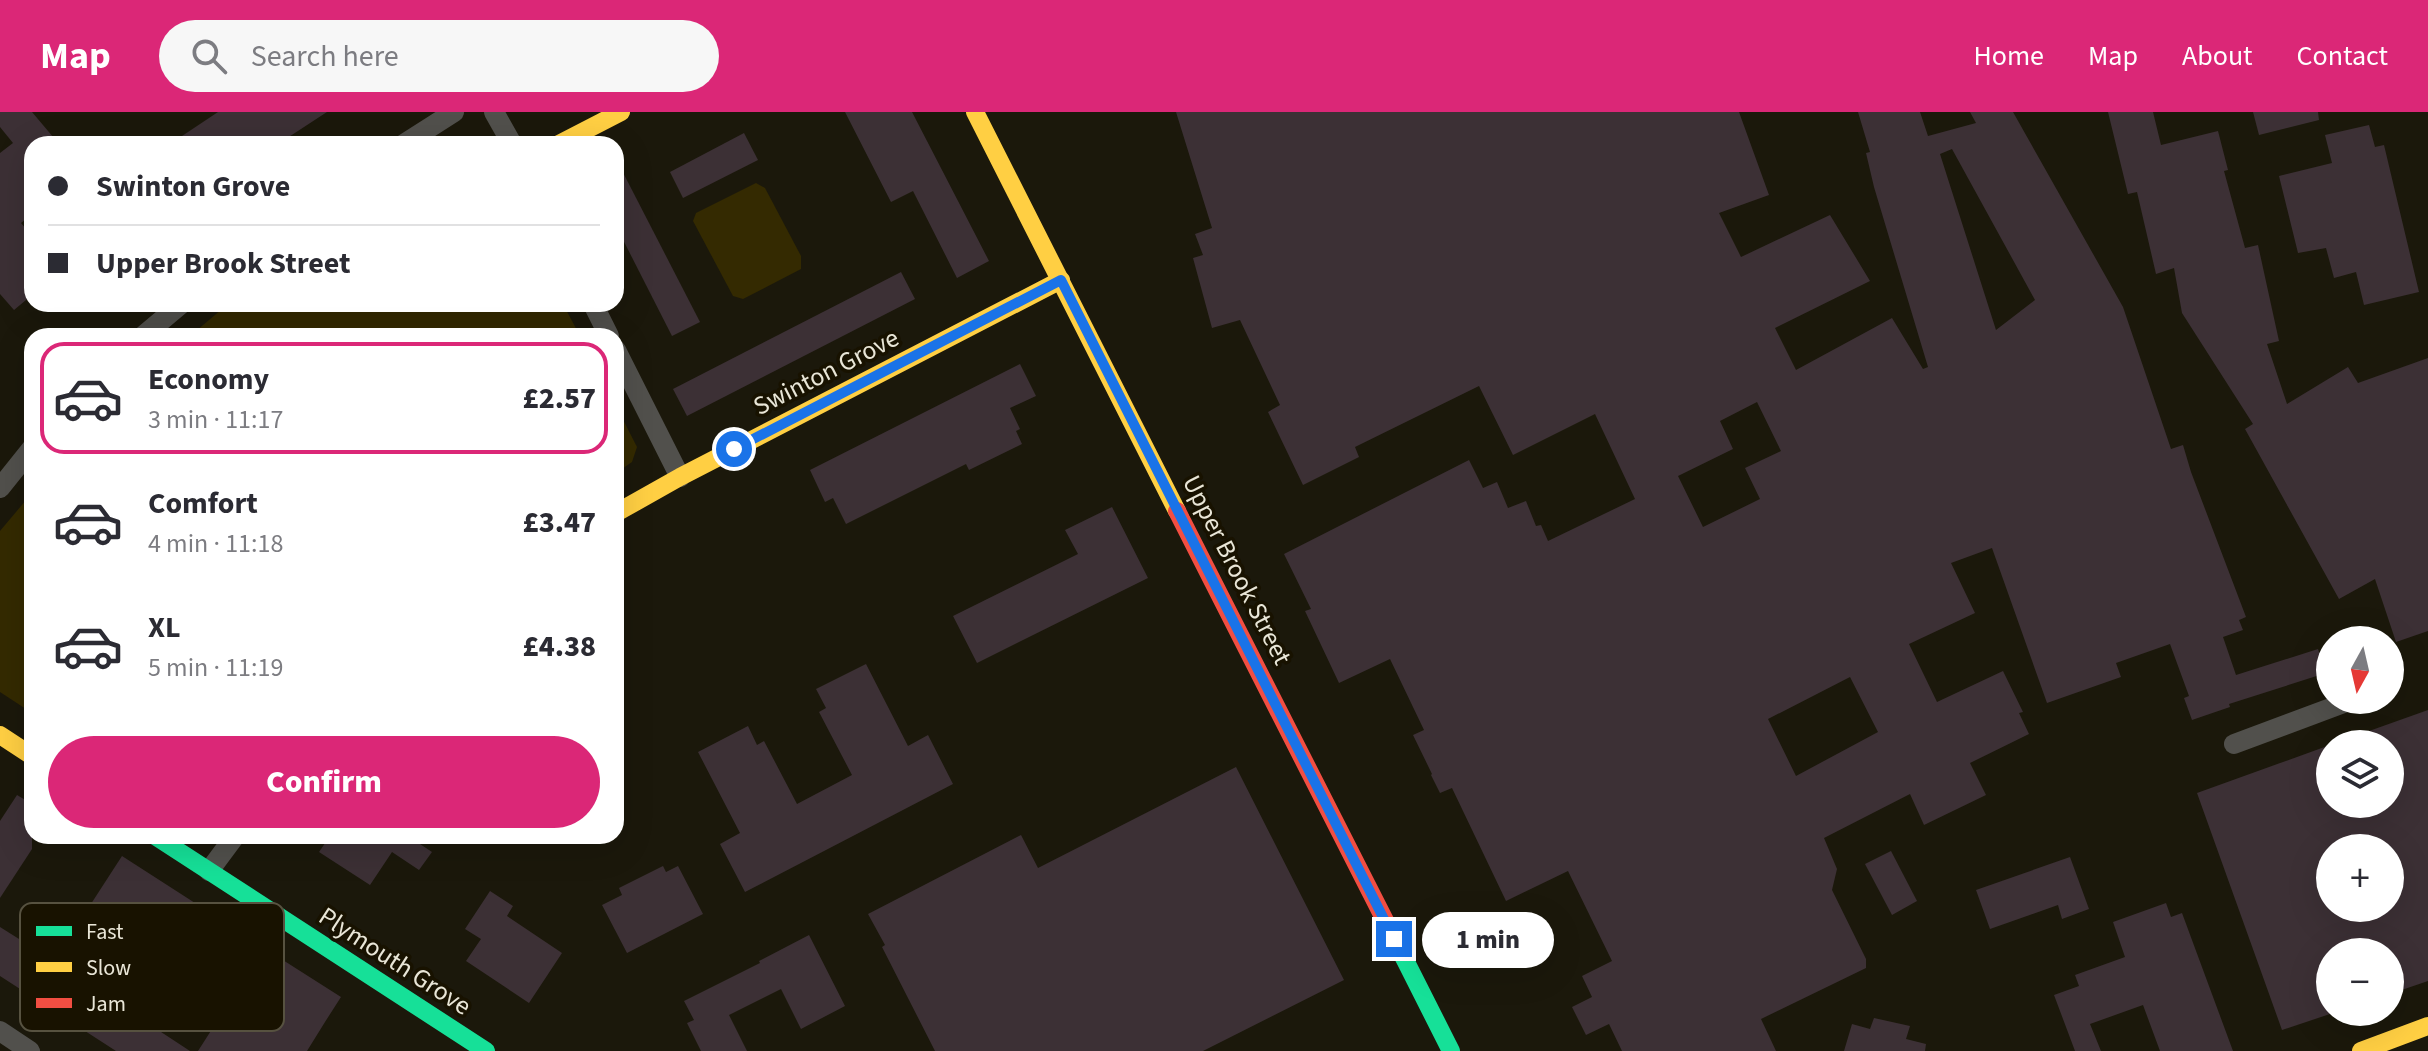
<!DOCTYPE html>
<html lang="en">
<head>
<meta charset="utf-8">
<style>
	:root { --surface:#fff; --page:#f7f7f7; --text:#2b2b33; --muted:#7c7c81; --line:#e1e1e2; --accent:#db2777 }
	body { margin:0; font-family:"Source Sans 3",sans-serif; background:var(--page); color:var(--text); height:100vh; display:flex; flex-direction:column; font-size:30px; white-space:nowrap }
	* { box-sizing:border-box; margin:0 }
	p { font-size:26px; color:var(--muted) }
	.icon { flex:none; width:44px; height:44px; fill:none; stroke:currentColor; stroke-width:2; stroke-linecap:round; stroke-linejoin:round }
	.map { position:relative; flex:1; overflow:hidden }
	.sheet { position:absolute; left:24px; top:216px; width:600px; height:516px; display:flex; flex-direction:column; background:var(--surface); border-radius:24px; box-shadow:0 8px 32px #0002 }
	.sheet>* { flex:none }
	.guide { position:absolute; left:24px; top:24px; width:600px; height:176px; border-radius:24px; box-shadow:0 8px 32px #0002; display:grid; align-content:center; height:176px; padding:0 24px; background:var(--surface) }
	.needle { width:52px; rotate:188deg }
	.controls { position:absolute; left:2316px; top:514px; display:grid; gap:16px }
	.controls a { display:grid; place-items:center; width:88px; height:88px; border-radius:50%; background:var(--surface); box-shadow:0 8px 32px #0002; font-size:40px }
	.end { position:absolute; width:36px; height:36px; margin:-18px; border:10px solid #1a73e8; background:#fff; box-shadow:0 0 0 4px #fff }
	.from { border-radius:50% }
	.bubble { position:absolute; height:56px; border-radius:28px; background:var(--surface); box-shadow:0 8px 32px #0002; font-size:26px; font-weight:800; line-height:56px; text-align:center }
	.guide b { display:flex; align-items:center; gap:28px; height:76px; font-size:30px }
	.guide b+b { border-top:2px solid var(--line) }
	.guide i { width:20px; height:20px; background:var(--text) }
	ul { padding:14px 0 0; list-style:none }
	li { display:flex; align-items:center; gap:24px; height:112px; margin:0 16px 12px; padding:0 8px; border:4px solid transparent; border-radius:24px }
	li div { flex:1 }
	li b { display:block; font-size:30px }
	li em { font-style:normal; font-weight:800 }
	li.on { border-color:var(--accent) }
	li>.icon { width:72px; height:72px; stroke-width:1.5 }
	.action { display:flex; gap:16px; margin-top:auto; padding:16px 24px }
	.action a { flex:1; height:92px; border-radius:48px; background:var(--accent); color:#fff; font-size:32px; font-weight:800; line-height:92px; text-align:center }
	header { display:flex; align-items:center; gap:48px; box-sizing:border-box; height:112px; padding:0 40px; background:var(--accent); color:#fff }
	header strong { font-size:38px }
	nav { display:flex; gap:44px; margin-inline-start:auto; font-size:28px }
	.search { width:560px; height:72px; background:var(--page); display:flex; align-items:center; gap:20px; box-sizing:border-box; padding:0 28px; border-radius:44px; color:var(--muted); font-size:30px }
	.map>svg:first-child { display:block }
	.green { fill:#342a01 }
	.building { fill:#3c3035; fill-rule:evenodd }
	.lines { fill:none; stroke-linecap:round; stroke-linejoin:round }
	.street { stroke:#51504c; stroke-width:20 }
	.fast { stroke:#16e098; stroke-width:18 }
	.slow { stroke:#ffcf43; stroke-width:18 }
	.jam { stroke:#f24e42; stroke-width:18 }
	.route { stroke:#1a73e8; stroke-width:10 }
	.labels { text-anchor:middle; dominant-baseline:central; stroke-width:7; stroke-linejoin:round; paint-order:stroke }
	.street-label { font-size:26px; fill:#e9e6d7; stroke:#181200 }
	.key { fill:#181200; stroke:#575240; stroke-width:2 }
	.key-label { font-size:22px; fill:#e9e6d7 }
</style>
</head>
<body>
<header>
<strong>Map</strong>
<div class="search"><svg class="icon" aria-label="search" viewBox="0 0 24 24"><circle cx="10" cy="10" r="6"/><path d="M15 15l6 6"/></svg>Search here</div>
<nav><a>Home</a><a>Map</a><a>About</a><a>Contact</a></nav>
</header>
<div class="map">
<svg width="2428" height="939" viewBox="0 0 2428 939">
	<rect width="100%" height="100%" fill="#1b180b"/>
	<g class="green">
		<path d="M 756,71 L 765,76 L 801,144 L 801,157 L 743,187 L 733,184 L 693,109 L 696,101 Z"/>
		<path d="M 228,192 L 563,192 L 580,224 L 190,224 Z"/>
		<path d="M 616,294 L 637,335 L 632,350 L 616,361 Z"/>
		<path d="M 32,381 L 32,601 L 0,580 L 0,419 Z"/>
	</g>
	<g class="building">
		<path d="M 0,0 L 32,0 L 59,32 L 32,32 L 32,102 L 21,111 L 32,124 L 32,183 L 14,198 L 0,182 L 0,41 L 13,31 L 0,15 Z"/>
		<path d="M 218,0 L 327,0 L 278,32 L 170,32 Z"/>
		<path d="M 845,0 L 912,0 L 989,149 L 957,166 L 913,79 L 891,90 Z"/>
		<path d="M 1176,0 L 1739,0 L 1769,83 L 1719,101 L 1741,145 L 1830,103 L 1870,169 L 1775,216 L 1796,258 L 1892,206 L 1923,257 L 1928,255 L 1874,75 L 1866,41 L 1870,40 L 1858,0 L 1920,0 L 1928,24 L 1976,11 L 1970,0 L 2013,0 L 2123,195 L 2171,337 L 2183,333 L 2191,360 L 2246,505 L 2239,508 L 2243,518 L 2223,525 L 2236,563 L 2318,537 L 2326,561 L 2229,592 L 2230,595 L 2192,608 L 2184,586 L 2189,584 L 2170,532 L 2116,551 L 2121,565 L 2047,591 L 1992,436 L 1951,451 L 1975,501 L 1909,532 L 1937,590 L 2003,559 L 2023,600 L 2019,601 L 2029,622 L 1970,651 L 1986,683 L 1924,713 L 1910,682 L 1824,726 L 1837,757 L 1832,778 L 1866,847 L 1866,856 L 1761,907 L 1776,939 L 1622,939 L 1609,912 L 1586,923 L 1572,895 L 1592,885 L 1582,864 L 1612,849 L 1568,759 L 1506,789 L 1452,676 L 1440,681 L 1431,663 L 1432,662 L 1413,623 L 1424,618 L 1390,547 L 1339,571 L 1305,499 L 1311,497 L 1284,442 L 1469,348 L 1483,376 L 1497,370 L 1508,396 L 1526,389 L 1536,414 L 1541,413 L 1548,429 L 1635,387 L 1595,302 L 1513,343 L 1479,274 L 1355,335 L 1359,345 L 1303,373 L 1268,300 L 1280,293 L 1240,208 L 1212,216 L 1193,146 L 1203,143 L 1195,122 L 1212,116 ZM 1952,37 L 2035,188 L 1996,218 L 1940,42 ZM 1757,290 L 1781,339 L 1745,356 L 1760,387 L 1703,415 L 1678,364 L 1733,337 L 1720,309 ZM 1850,565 L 1878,620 L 1796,664 L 1768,607 Z"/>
		<path d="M 2108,0 L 2153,0 L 2161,33 L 2218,19 L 2228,58 L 2224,59 L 2245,136 L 2258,133 L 2279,229 L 2267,232 L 2287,292 L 2348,255 L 2358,271 L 2428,246 L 2428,519 L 2396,530 L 2375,467 L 2339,487 L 2245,317 L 2253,312 L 2182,201 L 2174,156 L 2156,162 L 2137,80 L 2128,82 Z"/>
		<path d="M 2253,0 L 2318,0 L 2319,8 L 2259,23 Z"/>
		<path d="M 2369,13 L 2375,35 L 2384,33 L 2419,180 L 2364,193 L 2356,160 L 2334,166 L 2326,136 L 2298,141 L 2279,64 L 2332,51 L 2325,23 Z"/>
		<path d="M 744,21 L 758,48 L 683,86 L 670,60 Z"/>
		<path d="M 616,47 L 700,210 L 672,224 L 616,114 Z"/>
		<path d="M 901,160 L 915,187 L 687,304 L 673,277 Z"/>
		<path d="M 1020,252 L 1036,284 L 1010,296 L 1020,317 L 1016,319 L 1022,332 L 969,358 L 966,352 L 846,412 L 833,386 L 825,390 L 810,358 Z"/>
		<path d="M 1112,395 L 1148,466 L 977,551 L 953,504 L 1078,442 L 1065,418 Z"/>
		<path d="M 866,552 L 908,634 L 928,623 L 953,672 L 745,780 L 720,732 L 740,721 L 698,640 L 748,614 L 757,633 L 764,629 L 797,692 L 852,663 L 819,600 L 826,596 L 816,577 Z"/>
		<path d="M 2428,598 L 2428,869 L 2390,882 L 2390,840 L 2330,840 L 2330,902 L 2282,918 L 2197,681 L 2330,633 L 2330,692 L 2390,692 L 2390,632 L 2342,632 L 2341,629 ZM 2330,736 L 2390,736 L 2390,796 L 2330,796 Z"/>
		<path d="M 1236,655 L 1344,868 L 1203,939 L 935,939 L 882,835 L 885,833 L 868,802 L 1021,723 L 1038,756 Z"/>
		<path d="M 17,683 L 32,692 L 32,737 L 0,786 L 0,709 Z"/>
		<path d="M 330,724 L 408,724 L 432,740 L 419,758 L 392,740 L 370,773 L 319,740 Z"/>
		<path d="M 1891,739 L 1917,789 L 1892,803 L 1865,752 Z"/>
		<path d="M 122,744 L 195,791 L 127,895 L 160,916 L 158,918 L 190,939 L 116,939 L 0,864 L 0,815 L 54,849 Z"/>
		<path d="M 2070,745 L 2089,797 L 2062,807 L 2058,793 L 1990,817 L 1976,778 Z"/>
		<path d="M 663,754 L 666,760 L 678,754 L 703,802 L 627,841 L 602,793 L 622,783 L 619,776 Z"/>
		<path d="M 490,779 L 513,794 L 507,804 L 562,841 L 529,891 L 466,849 L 481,827 L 465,817 Z"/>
		<path d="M 2166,791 L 2171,805 L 2182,801 L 2233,939 L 2160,939 L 2143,893 L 2090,912 L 2101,939 L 2075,939 L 2054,883 L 2079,874 L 2075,863 L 2125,845 L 2113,810 Z"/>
		<path d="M 809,823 L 845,894 L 801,917 L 781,877 L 729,903 L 747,939 L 701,939 L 687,911 L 694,908 L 684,889 L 760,851 L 759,849 Z"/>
		<path d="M 264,836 L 341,885 L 325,910 L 307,939 L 198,939 Z"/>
		<path d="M 1874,906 L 1910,914 L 1906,927 L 1926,932 L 1925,939 L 1844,939 L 1852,912 L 1870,917 Z"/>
	</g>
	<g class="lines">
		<g class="street">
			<path d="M 494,0 L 512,32"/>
			<path d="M 404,32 L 454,0"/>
			<path d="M 593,192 L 609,224"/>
			<path d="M 143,224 L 181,192"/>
			<path d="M 616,238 L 680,365"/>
			<path d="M 0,376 L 32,336"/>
			<path d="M 2234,632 L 2352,588"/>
			<path d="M 209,759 L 235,724"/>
			<path d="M 0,919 L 30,939"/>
		</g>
		<g class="fast">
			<path d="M 155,724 L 486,939"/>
			<path d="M 1401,840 L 1451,939"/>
		</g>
		<g class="slow">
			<path d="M 975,0 L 1177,399"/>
			<path d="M 559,32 L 621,0"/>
			<path d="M 616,401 L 680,365 L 1061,168"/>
			<path d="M 0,623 L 32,644"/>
			<path d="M 2361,939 L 2428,914"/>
		</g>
		<path class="jam" d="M 1177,399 L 1401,840"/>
	</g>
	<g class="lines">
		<path class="route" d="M 734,337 L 1061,168 L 1394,827"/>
	</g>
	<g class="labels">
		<g class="street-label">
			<text transform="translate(826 260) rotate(-27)">Swinton Grove</text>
			<text transform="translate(1237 458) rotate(63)">Upper Brook Street</text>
			<text transform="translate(395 849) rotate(33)">Plymouth Grove</text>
		</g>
	</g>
	<rect x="20" y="791" width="264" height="128" rx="12" class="key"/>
	<rect x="36" y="814" width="36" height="10" fill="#16e098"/>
	<rect x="36" y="850" width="36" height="10" fill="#ffcf43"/>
	<rect x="36" y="886" width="36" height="10" fill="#f24e42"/>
	<g class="key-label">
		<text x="86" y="827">Fast</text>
		<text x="86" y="863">Slow</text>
		<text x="86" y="899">Jam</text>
	</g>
</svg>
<div class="controls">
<a><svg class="needle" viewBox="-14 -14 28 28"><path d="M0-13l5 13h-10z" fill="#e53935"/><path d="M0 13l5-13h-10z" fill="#7c7c81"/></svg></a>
<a><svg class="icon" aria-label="layers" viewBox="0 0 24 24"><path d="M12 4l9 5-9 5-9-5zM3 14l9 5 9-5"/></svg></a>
<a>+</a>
<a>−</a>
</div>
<i class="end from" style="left:734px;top:337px"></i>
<i class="end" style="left:1394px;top:827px"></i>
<div class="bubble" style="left:1422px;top:800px;width:132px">1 min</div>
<div class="guide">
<b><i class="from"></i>Swinton Grove</b>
<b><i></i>Upper Brook Street</b>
</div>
<section class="sheet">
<ul>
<li class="on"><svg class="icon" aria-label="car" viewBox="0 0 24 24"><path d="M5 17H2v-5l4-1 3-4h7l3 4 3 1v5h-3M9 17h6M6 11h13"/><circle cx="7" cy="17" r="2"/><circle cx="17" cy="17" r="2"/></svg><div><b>Economy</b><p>3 min · 11:17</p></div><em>£2.57</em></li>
<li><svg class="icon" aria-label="car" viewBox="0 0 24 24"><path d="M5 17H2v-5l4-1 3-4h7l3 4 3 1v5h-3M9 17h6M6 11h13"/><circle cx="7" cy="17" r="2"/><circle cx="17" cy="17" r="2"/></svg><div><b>Comfort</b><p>4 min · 11:18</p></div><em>£3.47</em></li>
<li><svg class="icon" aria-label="car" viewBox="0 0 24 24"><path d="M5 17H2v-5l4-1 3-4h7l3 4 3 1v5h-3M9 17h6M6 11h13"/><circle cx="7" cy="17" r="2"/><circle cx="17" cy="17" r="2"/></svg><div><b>XL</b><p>5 min · 11:19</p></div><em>£4.38</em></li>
</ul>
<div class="action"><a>Confirm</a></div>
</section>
</div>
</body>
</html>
